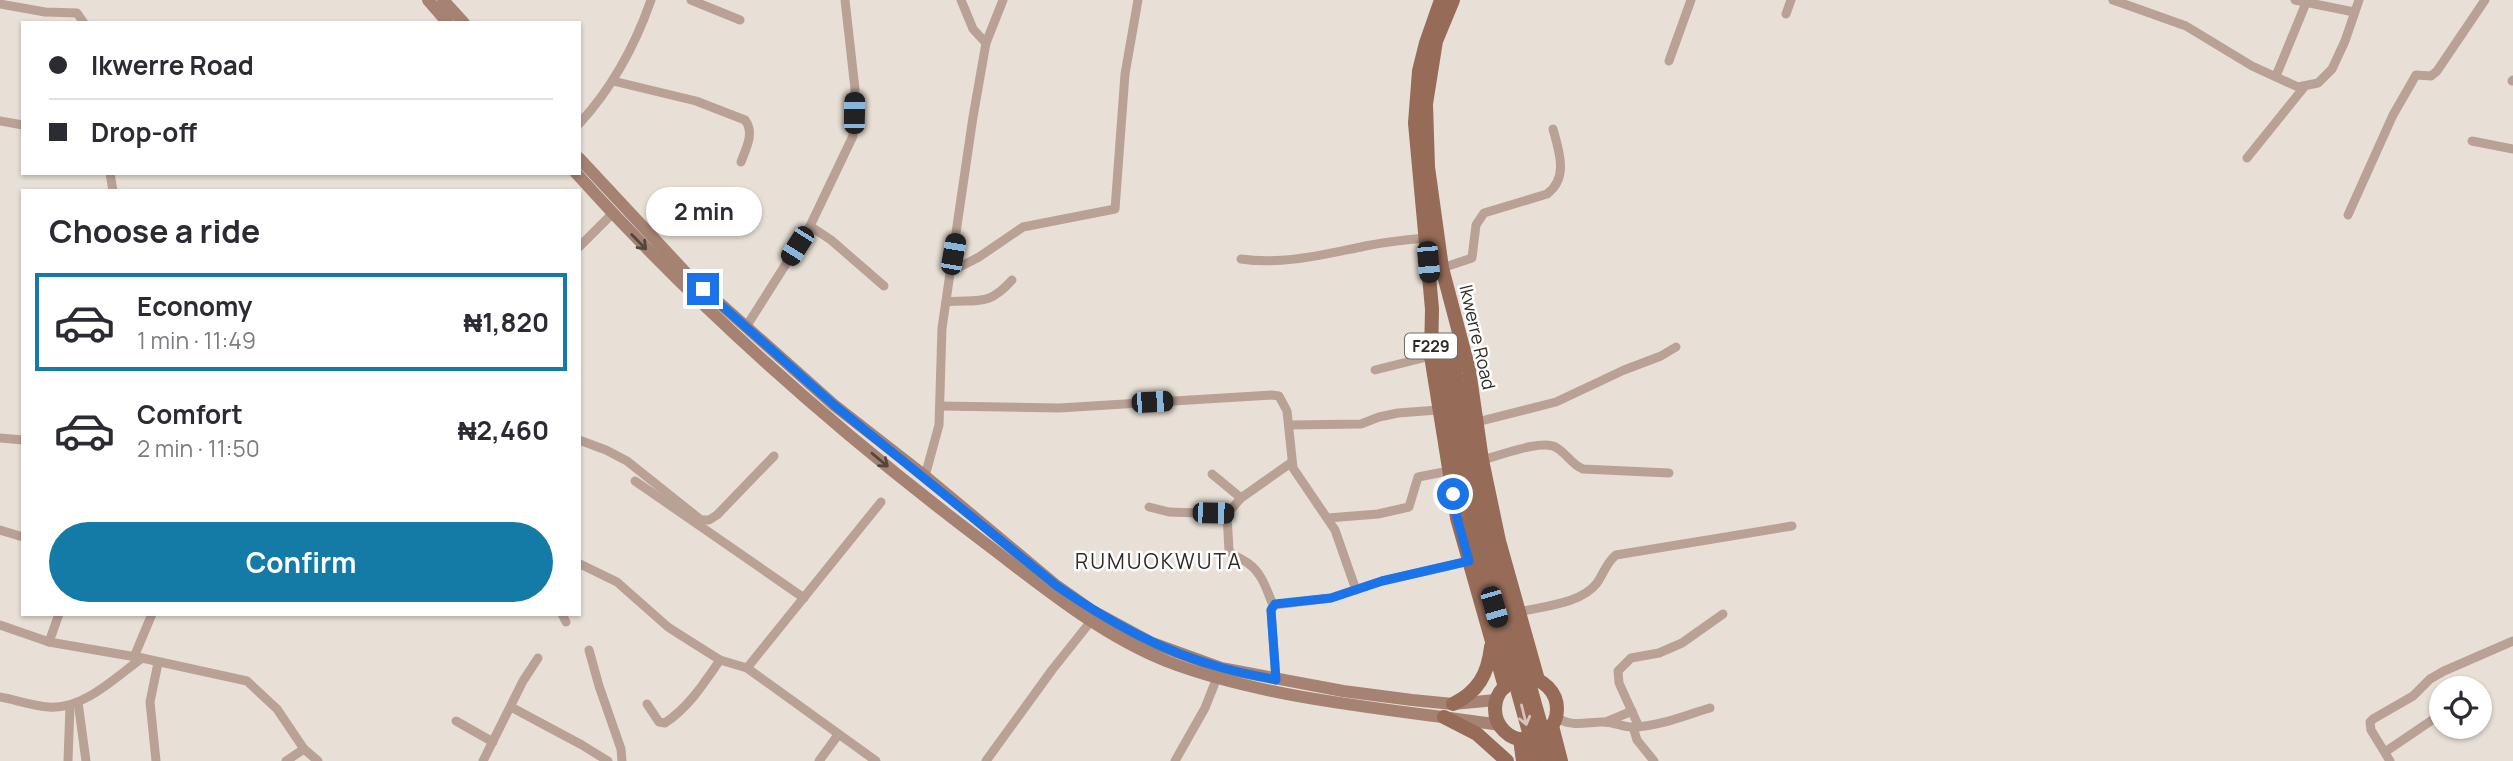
<!DOCTYPE html>
<html lang="en">
<head>
<meta charset="utf-8">
<style>
	:root { --surface:#fff; --page:#f7f7f7; --text:#2b2b33; --muted:#7c7c81; --line:#e1e1e2; --accent:#137ba5 }
	body { margin:0; font-family:Manrope,sans-serif; background:var(--page); color:var(--text); height:100vh; display:flex; flex-direction:column; font-size:26px; white-space:nowrap }
	* { box-sizing:border-box; margin:0 }
	p { font-size:23px; color:var(--muted) }
	.icon { flex:none; width:38px; height:38px; fill:none; stroke:currentColor; stroke-width:2; stroke-linecap:round; stroke-linejoin:round }
	.map { position:relative; flex:1; overflow:hidden }
	.panel { position:absolute; left:21px; top:189px; width:560px; height:427px; display:flex; flex-direction:column; background:var(--surface); border-radius:0px; box-shadow:0 2px 5px #0004 }
	.panel>* { flex:none }
	.banner { position:absolute; left:21px; top:21px; width:560px; height:154px; border-radius:0px; box-shadow:0 2px 5px #0004; display:grid; align-content:center; height:154px; padding:0 28px; background:var(--surface) }
	.fabs { position:absolute; left:2429px; top:676px; display:grid; gap:14px }
	.fabs a { display:grid; place-items:center; width:63px; height:63px; border-radius:50%; background:var(--surface); box-shadow:0 2px 5px #0004; font-size:35px }
	.end { position:absolute; width:32px; height:32px; margin:-16px; border:9px solid #1a73e8; background:#fff; box-shadow:0 0 0 4px #fff }
	.from { border-radius:50% }
	.bubble { position:absolute; height:49px; border-radius:24px; background:var(--surface); box-shadow:0 2px 5px #0004; font-size:23px; font-weight:700; line-height:49px; text-align:center }
	.car { position:absolute; width:21px; height:42px; margin:-21px -10px; border-radius:9px; box-shadow:0 0 5px 2px #0007; background:linear-gradient(#222 24%,#8ab4d8 0 40%,#222 0 76%,#8ab4d8 0 86%,#222 0) }
	.banner b { display:flex; align-items:center; gap:24px; height:66px; font-size:26px }
	.banner b+b { border-top:2px solid var(--line) }
	.banner i { width:18px; height:18px; background:var(--text) }
	ul { padding:0; list-style:none }
	li { display:flex; align-items:center; gap:21px; height:98px; margin:0 14px 10px; padding:0 14px; border:4px solid transparent; border-radius:0px }
	li div { flex:1 }
	li b { display:block; font-size:26px }
	li em { font-style:normal; font-weight:700 }
	li.selected { border-color:var(--accent) }
	li>.icon { width:63px; height:63px; stroke-width:1.5 }
	h2 { padding:0 28px; font-size:32px; line-height:84px }
	.action { display:flex; gap:14px; margin-top:auto; padding:14px 28px }
	.action a { flex:1; height:80px; border-radius:42px; background:var(--accent); color:#fff; font-size:28px; font-weight:700; line-height:80px; text-align:center }
	.map>svg:first-child { display:block }
	.lines { fill:none; stroke-linecap:round; stroke-linejoin:round }
	.street { stroke:#baa196; stroke-width:9 }
	.secondary { stroke:#a58271; stroke-width:12 }
	.primary { stroke:#966b57; stroke-width:14 }
	.primary-bridge { stroke:#966b57; stroke-width:14 }
	.oneway { stroke:#52463e }
	.oneway2 { stroke:#d5c4bc }
	.route { stroke:#1a73e8; stroke-width:9 }
	.labels { text-anchor:middle; dominant-baseline:central; stroke-width:5; stroke-linejoin:round; paint-order:stroke }
	.shield { fill:#fff; stroke:#6d6b68; stroke-width:2 }
	.shield-label { font-size:16px; font-weight:bold; fill:#2f2c28 }
	.street-label { font-size:18px; fill:#2f2c28; stroke:#fff }
	.quarter-label { font-size:21px; letter-spacing:2px; fill:#2f2c28; stroke:#fff }
</style>
</head>
<body>
<div class="map">
<svg width="2513" height="761" viewBox="0 0 2513 761">
	<rect width="100%" height="100%" fill="#e8e0d6"/>
	<g class="lines">
		<g class="street">
			<path d="M 691,0 L 740,20"/>
			<path d="M 961,0 L 973,29 L 986,43"/>
			<path d="M 2113,0 L 2186,26 L 2252,66 L 2298,87 L 2318,83 L 2332,69 L 2345,41 L 2359,0"/>
			<path d="M 2295,0 L 2354,12"/>
			<path d="M 0,4 L 45,12 L 77,13 L 84,23"/>
			<path d="M 1786,14 L 1791,0"/>
			<path d="M 1669,61 L 1691,0"/>
			<path d="M 2276,76 L 2306,3"/>
			<path d="M 613,81 L 696,101 L 745,120 C 755,133 746,148 741,162"/>
			<path d="M 2512,81 L 2513,80"/>
			<path d="M 0,121 L 23,125"/>
			<path d="M 579,124 C 612,88 635,46 651,0"/>
			<path d="M 2472,141 L 2513,149"/>
			<path d="M 2247,158 L 2305,86"/>
			<path d="M 110,173 L 113,191"/>
			<path d="M 2348,215 L 2393,115 L 2416,75 L 2431,76 L 2437,71 L 2485,0"/>
			<path d="M 810,226 L 831,240 L 884,286"/>
			<path d="M 579,247 L 612,214"/>
			<path d="M 1241,259 C 1282,265 1321,255 1361,247 C 1382,242 1404,240 1426,238"/>
			<path d="M 1442,268 L 1472,258 L 1476,225 L 1484,213 L 1547,194 C 1569,178 1559,151 1553,129"/>
			<path d="M 950,272 L 979,257 L 1023,227 L 1115,209 L 1125,74 L 1138,0"/>
			<path d="M 946,302 C 978,299 988,307 1012,280"/>
			<path d="M 746,327 L 810,226 L 853,136 L 855,89 L 845,0"/>
			<path d="M 1375,370 L 1431,356"/>
			<path d="M 941,406 L 1059,408 L 1272,395 L 1279,396 L 1287,411 L 1293,468 L 1335,530 L 1356,590"/>
			<path d="M 1477,422 L 1556,402 L 1624,370 L 1661,356 L 1676,347"/>
			<path d="M 1289,425 L 1361,424 L 1379,417 L 1398,413 L 1438,410"/>
			<path d="M 0,438 L 23,440"/>
			<path d="M 579,440 L 606,450 L 627,461 L 701,520 L 709,520 L 717,515 L 774,456"/>
			<path d="M 1482,460 C 1499,456 1543,438 1557,448 C 1567,454 1572,465 1583,469 L 1669,473"/>
			<path d="M 1212,474 L 1241,498"/>
			<path d="M 925,476 L 939,425 L 942,328 L 973,117 L 986,43 L 1003,0"/>
			<path d="M 635,481 L 804,598"/>
			<path d="M 1149,507 L 1169,512 L 1227,514"/>
			<path d="M 1328,518 L 1378,514 L 1409,507 L 1418,477 L 1449,471"/>
			<path d="M 0,530 L 23,537"/>
			<path d="M 580,564 L 617,582 L 668,627 L 682,636 L 720,660 L 747,668 L 876,761"/>
			<path d="M 1273,605 L 1331,598 L 1382,581 L 1469,561"/>
			<path d="M 1519,612 C 1543,606 1581,604 1597,583 C 1604,573 1606,563 1616,555 L 1792,526"/>
			<path d="M 562,614 L 566,622"/>
			<path d="M 0,625 L 49,642 L 59,614"/>
			<path d="M 49,642 L 142,658 L 247,681 L 277,709 L 304,749 L 318,761"/>
			<path d="M 589,650 L 599,686 L 621,749 L 622,761"/>
			<path d="M 134,657 L 152,614"/>
			<path d="M 747,668 L 881,502"/>
			<path d="M 1276,680 L 1271,610 L 1273,605 C 1267,591 1262,573 1249,564 C 1242,558 1234,557 1229,551 L 1227,514 L 1241,498 L 1292,462"/>
			<path d="M 0,697 C 16,700 33,706 49,707 C 83,710 116,677 142,658"/>
			<path d="M 78,702 L 86,761"/>
			<path d="M 647,704 L 659,722 L 665,723 C 689,707 704,683 720,660"/>
			<path d="M 511,707 L 582,745 L 608,761"/>
			<path d="M 1556,717 C 1572,728 1586,722 1603,722 C 1614,722 1625,728 1635,727 C 1660,726 1686,715 1710,708"/>
			<path d="M 456,721 L 493,742"/>
			<path d="M 1606,722 L 1632,711"/>
			<path d="M 1633,727 L 1637,740 L 1654,761"/>
			<path d="M 1639,727 L 1619,683 L 1618,671 L 1631,658 L 1659,653 L 1682,643 L 1723,614"/>
			<path d="M 2385,752 L 2441,714"/>
			<path d="M 68,761 L 70,706"/>
			<path d="M 156,761 L 150,702 L 158,663"/>
			<path d="M 286,761 L 304,749"/>
			<path d="M 483,761 L 523,681 L 538,658"/>
			<path d="M 819,761 L 838,735"/>
			<path d="M 986,761 L 1052,670 L 1091,621"/>
			<path d="M 1175,761 L 1205,708 L 1218,675"/>
			<path d="M 2390,761 L 2371,730 L 2370,722 L 2373,719 L 2413,696 L 2430,679 L 2444,671 L 2513,641"/>
		</g>
		<g class="secondary">
			<path d="M 428,0 L 448,23"/>
			<path d="M 443,0 L 464,23"/>
			<path d="M 579,158 L 688,275 L 834,405 L 925,476 L 1057,586 L 1091,610 L 1152,643 L 1221,668 L 1343,691 L 1412,700 L 1453,704 L 1496,700"/>
			<path d="M 576,173 C 699,310 838,432 985,543 C 1042,586 1099,634 1166,661 C 1267,700 1393,709 1500,725"/>
		</g>
		<g class="primary">
			<path d="M 1441,0 L 1426,43 L 1419,71 L 1415,123 L 1432,309 L 1431,356 L 1457,518 L 1505,687"/>
			<path d="M 1453,0 L 1436,41 L 1426,104 L 1428,167 L 1442,268 L 1469,370 L 1482,460 L 1499,541 L 1538,680"/>
			<circle cx="1526" cy="709" r="31"/>
			<path d="M 1453,704 C 1478,692 1488,674 1491,647"/>
			<path d="M 1444,717 L 1477,734 L 1507,761"/>
			<path d="M 1552,726 L 1561,761"/>
			<path d="M 1520,739 L 1523,761"/>
		</g>
		<g class="primary-bridge">
			<path d="M 1453,359 L 1479,506 L 1551,761"/>
			<path d="M 1442,363 L 1464,488 L 1482,563 L 1537,761"/>
		</g>
	</g>
	<defs><path id="oneway-shaft" d="M-6 0H5M1.5-3L5.5 0L1.5 3" fill="none" stroke-width="1.6" stroke-linecap="round" stroke-linejoin="round" transform="scale(1.75)"/></defs>
	<g class="oneway">
		<use href="#oneway-shaft" transform="translate(639 242) rotate(46)"/>
		<use href="#oneway-shaft" transform="translate(880 460) rotate(40)"/>
	</g>
	<use class="oneway2" href="#oneway-shaft" transform="translate(1524 715) rotate(76)"/>
	<g class="lines">
		<path class="route" d="M 703,289 L 834,405 L 1057,586 C 1108,621 1162,652 1223,668 C 1240,673 1258,676 1276,680 L 1271,610 L 1275,604 L 1331,598 L 1382,581 L 1469,561 L 1457,518 L 1453,494"/>
	</g>
	<g class="labels">
		<rect class="shield" x="1405" y="333.5" width="52" height="25" rx="5"/>
		<g class="shield-label">
			<text x="1431" y="346">F229</text>
		</g>
		<g class="street-label">
			<text transform="translate(1478 337) rotate(77)">Ikwerre Road</text>
		</g>
		<g class="quarter-label">
			<text x="1159" y="561">RUMUOKWUTA</text>
		</g>
	</g>
</svg>
<div class="fabs">
<a><svg class="icon" aria-label="locate" viewBox="0 0 24 24"><circle cx="12" cy="12" r="6"/><path d="M12 2v4M12 18v4M2 12h4M18 12h4"/></svg></a>
</div>
<i class="end from" style="left:1453px;top:494px"></i>
<i class="end" style="left:703px;top:289px"></i>
<div class="bubble" style="left:646px;top:187px;width:116px">2 min</div>
<i class="car" style="left:854px;top:113px;rotate:1deg"></i>
<i class="car" style="left:797px;top:246px;rotate:212deg"></i>
<i class="car" style="left:953px;top:254px;rotate:10deg"></i>
<i class="car" style="left:1428px;top:262px;rotate:175deg"></i>
<i class="car" style="left:1152px;top:402px;rotate:87deg"></i>
<i class="car" style="left:1213px;top:513px;rotate:91deg"></i>
<i class="car" style="left:1494px;top:607px;rotate:164deg"></i>
<div class="banner">
<b><i class="from"></i>Ikwerre Road</b>
<b><i></i>Drop-off</b>
</div>
<section class="panel">
<h2>Choose a ride</h2>
<ul>
<li class="selected"><svg class="icon" aria-label="car" viewBox="0 0 24 24"><path d="M5 17H2v-5l4-1 3-4h7l3 4 3 1v5h-3M9 17h6M6 11h13"/><circle cx="7" cy="17" r="2"/><circle cx="17" cy="17" r="2"/></svg><div><b>Economy</b><p>1 min · 11:49</p></div><em>₦1,820</em></li>
<li><svg class="icon" aria-label="car" viewBox="0 0 24 24"><path d="M5 17H2v-5l4-1 3-4h7l3 4 3 1v5h-3M9 17h6M6 11h13"/><circle cx="7" cy="17" r="2"/><circle cx="17" cy="17" r="2"/></svg><div><b>Comfort</b><p>2 min · 11:50</p></div><em>₦2,460</em></li>
</ul>
<div class="action"><a>Confirm</a></div>
</section>
</div>
</body>
</html>
